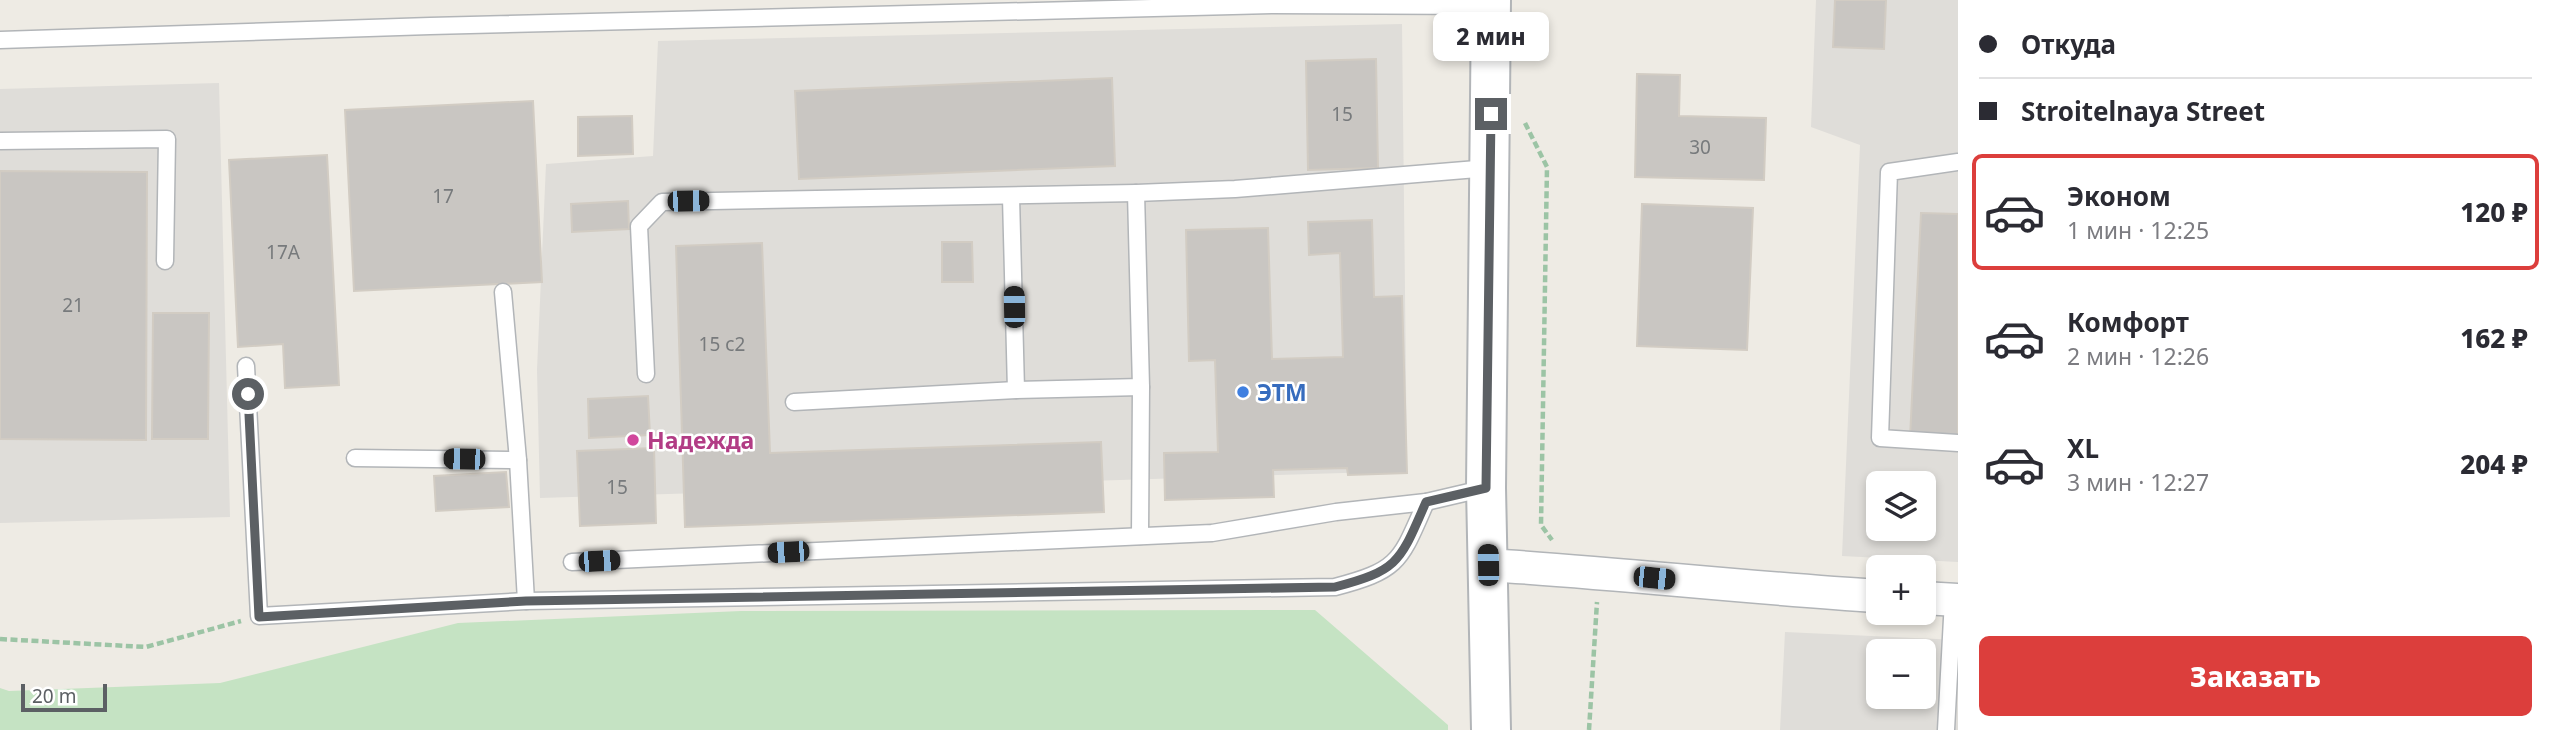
<!DOCTYPE html>
<html lang="ru">
<head>
<meta charset="utf-8">
<style>
	:root { --surface:#fff; --page:#f7f7f7; --text:#2b2b33; --muted:#7c7c81; --line:#e1e1e2; --accent:#dc3e3c }
	body { margin:0; font-family:"Noto Sans",sans-serif; background:var(--page); color:var(--text); height:100vh; display:flex; flex-direction:column; font-size:26px; white-space:nowrap }
	* { box-sizing:border-box; margin:0 }
	p { font-size:23px; color:var(--muted) }
	.icon { flex:none; width:38px; height:38px; fill:none; stroke:currentColor; stroke-width:2; stroke-linecap:round; stroke-linejoin:round }
	.map { position:relative; flex:1; overflow:hidden }
	.sheet { display:flex; flex-direction:column; background:var(--surface); width:595px }
	.sheet>* { flex:none }
	.guide { display:grid; align-content:center; height:154px; padding:0 21px; background:var(--surface) }
	.tools { position:absolute; left:1866px; top:471px; display:grid; gap:14px }
	.tools a { display:grid; place-items:center; width:70px; height:70px; border-radius:10px; background:var(--surface); box-shadow:0 4px 10px #0003; font-size:35px }
	.scale { position:absolute; left:21px; bottom:18px; width:86px; box-sizing:border-box; padding-left:7px; border:4px solid #5c6064; border-top:0; font-size:19px; line-height:24px; white-space:nowrap; color:#5c6064; -webkit-text-stroke:5px #fff; paint-order:stroke }
	.end { position:absolute; width:32px; height:32px; margin:-16px; border:9px solid #5c6064; background:#fff; box-shadow:0 0 0 4px #fff }
	.from { border-radius:50% }
	.bubble { position:absolute; height:49px; border-radius:10px; background:var(--surface); box-shadow:0 4px 10px #0003; font-size:23px; font-weight:800; line-height:49px; text-align:center }
	.car { position:absolute; width:21px; height:42px; margin:-21px -10px; border-radius:9px; box-shadow:0 0 5px 2px #0007; background:linear-gradient(#222 24%,#8ab4d8 0 40%,#222 0 76%,#8ab4d8 0 86%,#222 0) }
	.guide b { display:flex; align-items:center; gap:24px; height:66px; font-size:26px }
	.guide b+b { border-top:2px solid var(--line) }
	.guide i { width:18px; height:18px; background:var(--text) }
	ul { padding:0; list-style:none }
	li { display:flex; align-items:center; gap:21px; height:116px; margin:0 14px 10px; padding:0 7px; border:4px solid transparent; border-radius:10px }
	li div { flex:1 }
	li b { display:block; font-size:26px }
	li em { font-style:normal; font-weight:800 }
	li.selected { border-color:var(--accent) }
	li>.icon { width:63px; height:63px; stroke-width:1.5 }
	.primary-button { display:flex; gap:14px; margin-top:auto; padding:14px 21px }
	.primary-button a { flex:1; height:80px; border-radius:10px; background:var(--accent); color:#fff; font-size:28px; font-weight:800; line-height:80px; text-align:center }
	main { display:flex; flex:1; min-height:0 }
	.map>svg:first-child { display:block }
	.industrial { fill:#dfddd9; fill-rule:evenodd }
	.green { fill:#c5e3c3 }
	.building { fill:#c9c6c2; stroke:#d2ccc3; stroke-width:2 }
	.lines { fill:none; stroke-linecap:round; stroke-linejoin:round }
	.service-casing { stroke:#b2b5b8; stroke-width:19 }
	.minor-casing { stroke:#b2b5b8; stroke-width:35 }
	.tertiary-casing { stroke:#b2b5b8; stroke-width:42 }
	.path { stroke:#9cc4a5; stroke-width:4.5; stroke-dasharray:7 3.5; stroke-linecap:butt }
	.service { stroke:#fff; stroke-width:16 }
	.minor { stroke:#fff; stroke-width:32 }
	.tertiary { stroke:#fff; stroke-width:38 }
	.route { stroke:#5c6064; stroke-width:9 }
	.shop-dot { fill:#3f7fe0; stroke:#fff; stroke-width:2.5 }
	.hotel-dot { fill:#d1479c; stroke:#fff; stroke-width:2.5 }
	.labels { text-anchor:middle; dominant-baseline:central; stroke-width:5; stroke-linejoin:round; paint-order:stroke }
	.number-label { font-size:19px; fill:#777a7c }
	.shop-label { font-size:23px; font-weight:bold; fill:#366cbe; stroke:#fff; text-anchor:start }
	.hotel-label { font-size:23px; font-weight:bold; fill:#b23c85; stroke:#fff; text-anchor:start }
</style>
</head>
<body>
<main>
<div class="map">
<svg width="1958" height="730" viewBox="0 0 1958 730">
	<rect width="100%" height="100%" fill="#eeebe4"/>
	<g class="industrial">
		<path d="M 1816,0 L 1958,0 L 1958,562 L 1842,556 L 1860,145 L 1811,127 ZM 1878,483 L 1923,483 L 1923,528 L 1878,528 Z"/>
		<path d="M 1402,24 L 1407,471 L 540,498 L 537,370 L 546,164 L 653,156 L 658,41 Z"/>
		<path d="M 219,83 L 230,517 L 0,523 L 0,89 Z"/>
		<path d="M 1785,632 L 1958,640 L 1958,730 L 1780,730 ZM 1878,651 L 1923,651 L 1923,696 L 1878,696 Z"/>
	</g>
	<path class="green" d="M 1315,610 L 1448,725 L 1448,730 L 0,730 L 0,688 L 9,691 L 220,683 L 458,623 L 741,611 Z"/>
	<g class="building">
		<path d="M 1835,0 L 1886,0 L 1884,49 L 1833,47 Z"/>
		<path d="M 1376,59 L 1378,168 L 1308,170 L 1306,61 Z"/>
		<path d="M 1637,74 L 1680,75 L 1679,116 L 1766,118 L 1764,180 L 1635,177 Z"/>
		<path d="M 1112,78 L 1115,166 L 799,179 L 795,91 Z"/>
		<path d="M 533,101 L 542,282 L 354,291 L 345,110 Z"/>
		<path d="M 632,116 L 633,154 L 578,156 L 578,117 Z"/>
		<path d="M 327,155 L 339,385 L 285,388 L 283,344 L 238,347 L 229,160 Z"/>
		<path d="M 0,171 L 147,172 L 146,440 L 0,439 Z"/>
		<path d="M 628,201 L 629,229 L 572,232 L 571,204 Z"/>
		<path d="M 1642,204 L 1753,208 L 1747,350 L 1637,346 Z"/>
		<path d="M 1921,213 L 1958,214 L 1958,441 L 1910,438 Z"/>
		<path d="M 1372,220 L 1374,297 L 1402,296 L 1407,473 L 1348,475 L 1347,468 L 1273,470 L 1274,497 L 1165,500 L 1164,453 L 1218,452 L 1215,360 L 1189,361 L 1186,230 L 1268,228 L 1272,359 L 1343,357 L 1340,253 L 1309,255 L 1308,222 Z"/>
		<path d="M 942,242 L 972,242 L 973,282 L 942,282 Z"/>
		<path d="M 762,243 L 770,453 L 1101,442 L 1104,512 L 685,527 L 676,246 Z"/>
		<path d="M 153,313 L 209,313 L 208,439 L 152,439 Z"/>
		<path d="M 648,396 L 650,435 L 589,438 L 588,399 Z"/>
		<path d="M 654,448 L 656,523 L 580,526 L 577,451 Z"/>
		<path d="M 506,472 L 509,507 L 436,511 L 434,476 Z"/>
	</g>
	<g class="lines">
		<defs>
			<g id="service">
				<path d="M 0,40 L 430,26 L 1272,5 L 1491,6"/>
				<path d="M 0,141 L 167,139 L 165,261"/>
				<path d="M 1958,162 L 1889,172 L 1880,438 L 1958,443"/>
				<path d="M 1011,197 L 1016,390"/>
				<path d="M 503,292 L 518,460 L 526,601"/>
				<path d="M 246,366 L 259,616 L 526,601 L 1335,587 C 1400,570 1400,561 1426,502"/>
				<path d="M 646,374 L 639,226 L 662,202 L 1136,193 L 1235,189 L 1489,168"/>
				<path d="M 794,402 L 1016,390 L 1141,387 L 1136,193"/>
				<path d="M 355,458 L 518,460"/>
				<path d="M 1140,536 L 1141,387"/>
				<path d="M 572,562 L 1212,533 L 1336,512 L 1426,502 L 1486,488"/>
				<path d="M 1946,730 L 1953,600"/>
			</g>
			<g id="minor">
				<path d="M 1488,565 C 1618,573 1747,588 1878,596"/>
				<path d="M 1923,598 L 1958,600"/>
			</g>
			<path id="tertiary" d="M 1491,0 L 1486,488 L 1491,730"/>
		</defs>
		<use href="#service" class="service-casing"/>
		<use href="#minor" class="minor-casing"/>
		<use href="#tertiary" class="tertiary-casing"/>
		<g class="path">
			<path d="M 1525,123 L 1547,167 L 1541,525 L 1552,540"/>
			<path d="M 0,639 L 146,647 L 241,621"/>
			<path d="M 1589,730 L 1597,602"/>
		</g>
		<use href="#service" class="service"/>
		<use href="#minor" class="minor"/>
		<use href="#tertiary" class="tertiary"/>
	</g>
	<g class="lines">
		<path class="route" d="M 248,394 L 259,617 L 526,601 L 1335,587 C 1400,570 1400,561 1426,502 L 1486,488 L 1491,114"/>
	</g>
	<circle class="shop-dot" cx="1243" cy="392" r="7"/>
	<circle class="hotel-dot" cx="633" cy="440" r="7"/>
	<g class="labels">
		<g class="number-label">
			<text x="1342" y="114">15</text>
			<text x="1700" y="147">30</text>
			<text x="443" y="196">17</text>
			<text x="283" y="252">17А</text>
			<text x="73" y="305">21</text>
			<text x="722" y="344">15 с2</text>
			<text x="617" y="487">15</text>
		</g>
		<g class="shop-label">
			<text x="1257" y="392">ЭТМ</text>
		</g>
		<g class="hotel-label">
			<text x="647" y="440">Надежда</text>
		</g>
	</g>
</svg>
<div class="tools">
<a><svg class="icon" aria-label="layers" viewBox="0 0 24 24"><path d="M12 4l9 5-9 5-9-5zM3 14l9 5 9-5"/></svg></a>
<a>+</a>
<a>−</a>
</div>
<div class="scale">20 m</div>
<i class="end from" style="left:248px;top:394px"></i>
<i class="end" style="left:1491px;top:114px"></i>
<div class="bubble" style="left:1433px;top:12px;width:116px">2 мин</div>
<i class="car" style="left:688px;top:201px;rotate:89deg"></i>
<i class="car" style="left:1014px;top:307px;rotate:359deg"></i>
<i class="car" style="left:464px;top:459px;rotate:271deg"></i>
<i class="car" style="left:788px;top:552px;rotate:267deg"></i>
<i class="car" style="left:599px;top:561px;rotate:87deg"></i>
<i class="car" style="left:1488px;top:565px;rotate:359deg"></i>
<i class="car" style="left:1654px;top:578px;rotate:96deg"></i>
</div>
<section class="sheet">
<div class="guide">
<b><i class="from"></i>Откуда</b>
<b><i></i>Stroitelnaya Street</b>
</div>
<ul>
<li class="selected"><svg class="icon" aria-label="car" viewBox="0 0 24 24"><path d="M5 17H2v-5l4-1 3-4h7l3 4 3 1v5h-3M9 17h6M6 11h13"/><circle cx="7" cy="17" r="2"/><circle cx="17" cy="17" r="2"/></svg><div><b>Эконом</b><p>1 мин · 12:25</p></div><em>120 ₽</em></li>
<li><svg class="icon" aria-label="car" viewBox="0 0 24 24"><path d="M5 17H2v-5l4-1 3-4h7l3 4 3 1v5h-3M9 17h6M6 11h13"/><circle cx="7" cy="17" r="2"/><circle cx="17" cy="17" r="2"/></svg><div><b>Комфорт</b><p>2 мин · 12:26</p></div><em>162 ₽</em></li>
<li><svg class="icon" aria-label="car" viewBox="0 0 24 24"><path d="M5 17H2v-5l4-1 3-4h7l3 4 3 1v5h-3M9 17h6M6 11h13"/><circle cx="7" cy="17" r="2"/><circle cx="17" cy="17" r="2"/></svg><div><b>XL</b><p>3 мин · 12:27</p></div><em>204 ₽</em></li>
</ul>
<div class="primary-button"><a>Заказать</a></div>
</section>
</main>
</body>
</html>
